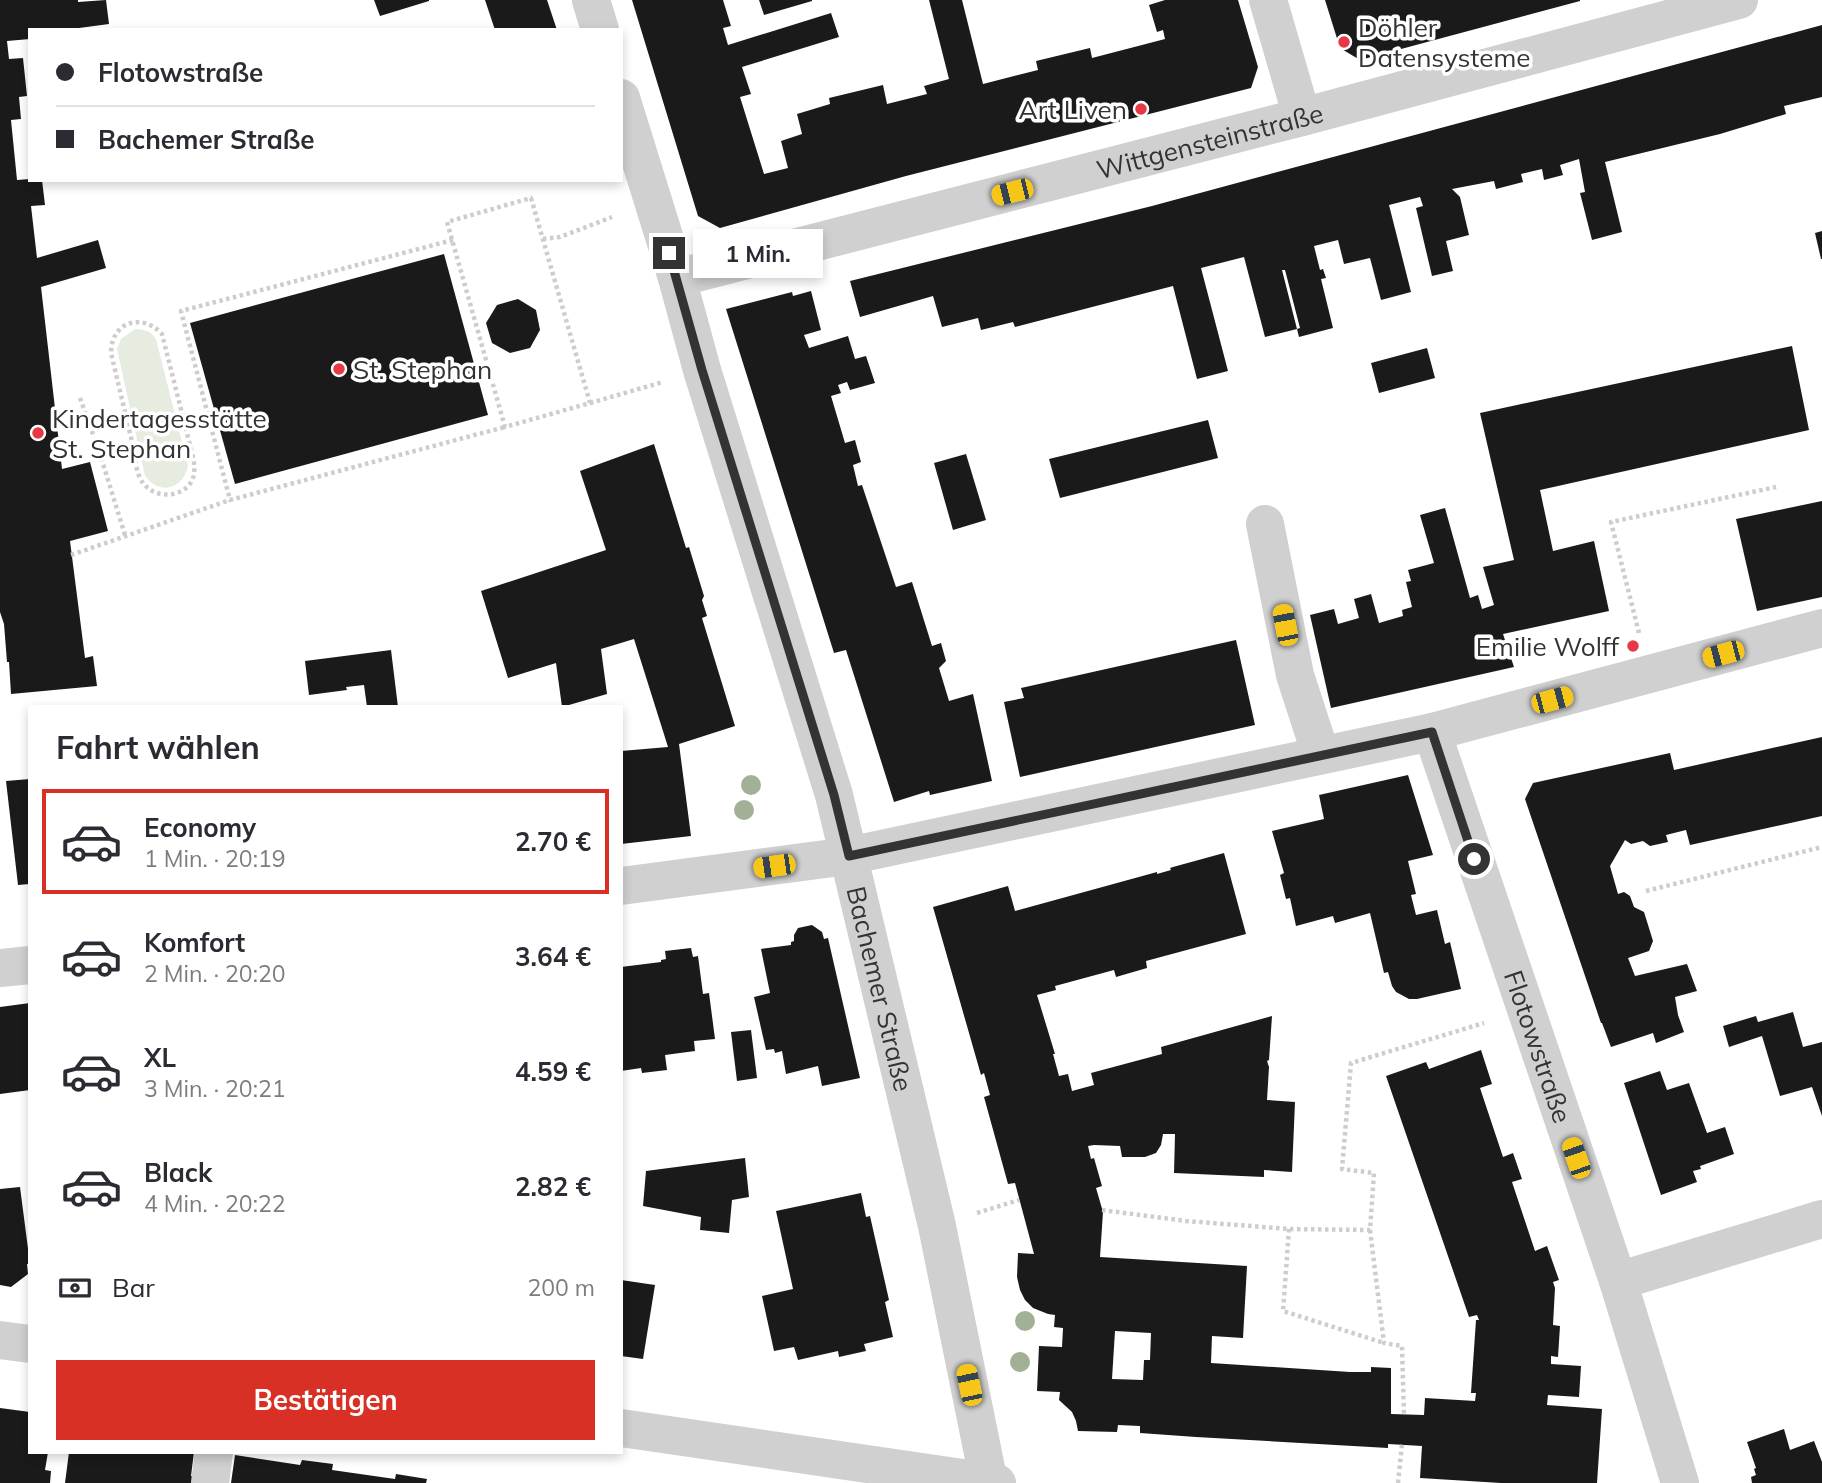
<!DOCTYPE html>
<html lang="de">
<head>
<meta charset="utf-8">
<style>
	:root { --surface:#fff; --page:#f2f2f3; --text:#2b2b33; --muted:#7c7c81; --line:#e1e1e2; --accent:#d93025 }
	body { margin:0; font-family:Mulish,sans-serif; background:var(--page); color:var(--text); height:100vh; display:flex; flex-direction:column; font-size:26px; white-space:nowrap }
	* { box-sizing:border-box; margin:0 }
	p { font-size:23px; color:var(--muted) }
	.icon { flex:none; width:38px; height:38px; fill:none; stroke:currentColor; stroke-width:2; stroke-linecap:round; stroke-linejoin:round }
	.map { position:relative; flex:1; overflow:hidden }
	.details { position:absolute; left:28px; top:705px; width:595px; height:749px; display:flex; flex-direction:column; background:var(--surface); border-radius:0px; box-shadow:0 4px 10px #0003 }
	.details>* { flex:none }
	.hud { position:absolute; left:28px; top:28px; width:595px; height:154px; border-radius:0px; box-shadow:0 4px 10px #0003; display:grid; align-content:center; height:154px; padding:0 28px; background:var(--surface) }
	.end { position:absolute; width:32px; height:32px; margin:-16px; border:9px solid #333; background:#fff; box-shadow:0 0 0 4px #fff }
	.from { border-radius:50% }
	.bubble { position:absolute; height:49px; border-radius:0px; background:var(--surface); box-shadow:0 4px 10px #0003; font-size:23px; font-weight:700; line-height:49px; text-align:center }
	.car { position:absolute; width:21px; height:42px; margin:-21px -10px; border-radius:9px; box-shadow:0 0 5px 2px #0007; background:linear-gradient(#f5c518 24%,#345 0 40%,#f5c518 0 76%,#345 0 86%,#f5c518 0) }
	.hud b { display:flex; align-items:center; gap:24px; height:66px; font-size:26px }
	.hud b+b { border-top:2px solid var(--line) }
	.hud i { width:18px; height:18px; background:var(--text) }
	ul { padding:0; list-style:none }
	li { display:flex; align-items:center; gap:21px; height:105px; margin:0 14px 10px; padding:0 14px; border:4px solid transparent; border-radius:0px }
	li div { flex:1 }
	li b { display:block; font-size:26px }
	li em { font-style:normal; font-weight:700 }
	li.active { border-color:var(--accent) }
	li>.icon { width:63px; height:63px; stroke-width:1.5 }
	h2 { padding:0 28px; font-size:32px; line-height:84px }
	.pay { display:flex; align-items:center; gap:18px; height:77px; padding:0 28px; font-size:26px }
	.pay p { margin-inline-start:auto }
	.action { display:flex; gap:14px; margin-top:auto; padding:14px 28px }
	.action a { flex:1; height:80px; border-radius:0px; background:var(--accent); color:#fff; font-size:28px; font-weight:700; line-height:80px; text-align:center }
	.map>svg:first-child { display:block }
	.green { fill:#e6ecdf }
	.building { fill:#1a1a1a; fill-rule:evenodd }
	.lines { fill:none; stroke-linecap:round; stroke-linejoin:round }
	.path { stroke:#cdcdcd; stroke-width:4.5; stroke-dasharray:3.5 3.5; stroke-linecap:butt }
	.minor { stroke:#d0d0d0; stroke-width:38 }
	.tree { fill:#a2b095 }
	.route { stroke:#333; stroke-width:9 }
	.poi-dot { fill:#e63946; stroke:#fff; stroke-width:2.5 }
	.labels { text-anchor:middle; dominant-baseline:central; stroke-width:7; stroke-linejoin:round; paint-order:stroke }
	.poi-label { font-size:26px; fill:#333; stroke:#fff; text-anchor:start }
	.street-label { font-size:26px; fill:#333; stroke:#fff }
</style>
</head>
<body>
<div class="map">
<svg width="1822" height="1483" viewBox="0 0 1822 1483">
	<rect width="100%" height="100%" fill="#fff"/>
	<path class="green" d="M 135,329 C 145,330 150,330 156,339 L 188,466 C 183,489 160,496 145,476 L 117,349 L 121,339 Z"/>
	<g class="building">
		<path d="M 0,0 L 78,0 L 78,2 L 106,0 L 109,24 L 64,30 L 30,30 L 30,39 L 7,41 L 9,59 L 23,58 L 27,96 L 19,97 L 21,119 L 11,120 L 17,180 L 30,179 L 30,180 L 42,180 L 45,205 L 31,206 L 37,258 L 98,240 L 106,268 L 41,287 L 62,469 L 90,462 L 108,531 L 70,541 L 85,658 L 93,656 L 97,686 L 11,694 L 9,662 L 7,662 L 4,624 L 0,612 Z"/>
		<path d="M 374,0 L 429,0 L 429,1 L 380,16 Z"/>
		<path d="M 485,0 L 547,0 L 557,30 L 495,30 Z"/>
		<path d="M 632,0 L 723,0 L 731,26 L 723,28 L 728,45 L 831,13 L 839,37 L 742,67 L 751,94 L 740,97 L 764,174 L 788,168 L 781,141 L 802,134 L 797,114 L 830,104 L 829,98 L 883,85 L 887,104 L 927,94 L 924,86 L 949,79 L 929,0 L 962,0 L 983,84 L 1038,70 L 1036,61 L 1090,48 L 1092,58 L 1165,39 L 1163,30 L 1157,32 L 1149,5 L 1165,0 L 1238,0 L 1258,67 L 1251,88 L 906,176 L 720,228 L 698,216 Z"/>
		<path d="M 759,0 L 812,0 L 812,1 L 764,15 Z"/>
		<path d="M 1325,0 L 1580,0 L 1580,1 L 1360,60 L 1340,48 Z"/>
		<path d="M 1822,25 L 1822,97 L 1784,106 L 1786,114 L 1720,134 L 1605,162 L 1622,232 L 1592,240 L 1580,193 L 1585,192 L 1579,159 L 1560,165 L 1563,175 L 1544,180 L 1542,169 L 1521,174 L 1523,182 L 1496,189 L 1494,181 L 1452,189 L 1460,197 L 1469,235 L 1446,241 L 1453,271 L 1432,276 L 1416,208 L 1423,206 L 1420,197 L 1389,205 L 1411,292 L 1381,300 L 1370,258 L 1344,264 L 1338,240 L 1314,246 L 1320,270 L 1323,269 L 1326,278 L 1321,279 L 1333,328 L 1299,337 L 1297,329 L 1300,328 L 1285,270 L 1282,270 L 1297,329 L 1265,337 L 1244,257 L 1201,268 L 1228,371 L 1197,379 L 1173,286 L 1015,327 L 1013,322 L 981,330 L 978,318 L 942,327 L 933,296 L 860,317 L 850,281 L 1152,206 Z"/>
		<path d="M 1822,231 L 1822,259 L 1821,259 L 1815,233 Z"/>
		<path d="M 444,254 L 488,415 L 235,484 L 190,323 Z"/>
		<path d="M 811,291 L 821,330 L 804,335 L 809,348 L 848,336 L 855,359 L 866,356 L 875,383 L 850,390 L 847,382 L 838,385 L 841,393 L 831,396 L 845,443 L 855,440 L 861,462 L 853,465 L 858,486 L 862,485 L 896,587 L 912,582 L 932,646 L 941,643 L 946,661 L 939,668 L 949,701 L 973,694 L 992,781 L 930,795 L 929,791 L 894,802 L 846,650 L 834,653 L 726,309 L 792,292 L 793,296 Z"/>
		<path d="M 518,299 L 536,310 L 540,330 L 530,348 L 510,353 L 492,343 L 486,323 L 497,305 Z"/>
		<path d="M 1792,346 L 1809,430 L 1540,490 L 1553,551 L 1594,541 L 1609,611 L 1503,634 L 1514,667 L 1331,708 L 1310,615 L 1334,609 L 1338,624 L 1359,618 L 1354,599 L 1371,594 L 1379,623 L 1403,616 L 1402,610 L 1412,607 L 1406,582 L 1411,581 L 1408,570 L 1434,563 L 1420,515 L 1445,508 L 1470,598 L 1478,595 L 1482,609 L 1494,605 L 1483,567 L 1514,560 L 1480,413 Z"/>
		<path d="M 1427,348 L 1435,378 L 1379,393 L 1371,363 Z"/>
		<path d="M 1208,420 L 1218,458 L 1060,498 L 1049,459 Z"/>
		<path d="M 654,444 L 686,548 L 689,547 L 704,596 L 702,600 L 707,616 L 702,618 L 735,726 L 679,744 L 691,836 L 621,844 L 621,751 L 668,747 L 634,639 L 601,649 L 607,694 L 562,707 L 556,663 L 508,678 L 481,591 L 606,550 L 580,471 Z"/>
		<path d="M 966,454 L 986,520 L 953,530 L 934,463 Z"/>
		<path d="M 1822,501 L 1822,597 L 1757,611 L 1736,519 Z"/>
		<path d="M 1236,640 L 1255,725 L 1020,777 L 1004,702 L 1024,698 L 1021,688 Z"/>
		<path d="M 391,650 L 398,707 L 367,707 L 364,685 L 346,687 L 347,690 L 309,695 L 305,661 Z"/>
		<path d="M 1822,737 L 1822,816 L 1690,845 L 1686,830 L 1666,835 L 1668,842 L 1650,846 L 1643,841 L 1631,844 L 1625,840 L 1610,866 L 1618,894 L 1624,892 L 1630,896 L 1634,907 L 1644,912 L 1653,941 L 1649,951 L 1628,958 L 1635,976 L 1687,964 L 1697,991 L 1675,997 L 1678,1015 L 1684,1032 L 1656,1043 L 1653,1033 L 1611,1047 L 1602,1023 L 1601,1023 L 1525,799 L 1533,783 L 1670,753 L 1674,770 Z"/>
		<path d="M 1408,775 L 1433,855 L 1408,861 L 1416,894 L 1411,895 L 1416,915 L 1437,910 L 1445,944 L 1450,942 L 1461,989 L 1417,999 L 1409,999 L 1396,992 L 1392,986 L 1388,972 L 1384,973 L 1370,913 L 1335,923 L 1333,916 L 1296,926 L 1290,898 L 1286,899 L 1280,875 L 1284,873 L 1272,831 L 1324,819 L 1319,795 Z"/>
		<path d="M 30,779 L 30,884 L 18,885 L 6,781 Z"/>
		<path d="M 1224,853 L 1246,934 L 1146,961 L 1147,968 L 1116,977 L 1114,970 L 1055,986 L 1056,990 L 1037,995 L 1055,1054 L 1053,1054 L 1059,1076 L 1068,1074 L 1072,1091 L 1094,1085 L 1091,1073 L 1162,1054 L 1161,1047 L 1272,1016 L 1269,1060 L 1267,1061 L 1269,1067 L 1267,1100 L 1295,1102 L 1292,1172 L 1264,1170 L 1264,1177 L 1174,1173 L 1175,1134 L 1163,1134 L 1161,1145 L 1156,1153 L 1145,1157 L 1122,1157 L 1120,1146 L 1094,1145 L 1088,1146 L 1091,1159 L 1094,1158 L 1102,1186 L 1096,1188 L 1103,1212 L 1100,1257 L 1247,1266 L 1243,1338 L 1212,1336 L 1211,1363 L 1350,1372 L 1371,1372 L 1371,1367 L 1391,1368 L 1391,1414 L 1424,1415 L 1425,1398 L 1475,1401 L 1476,1393 L 1471,1393 L 1476,1320 L 1479,1320 L 1477,1315 L 1469,1317 L 1386,1076 L 1426,1062 L 1429,1069 L 1481,1050 L 1492,1084 L 1480,1088 L 1503,1157 L 1513,1153 L 1522,1179 L 1512,1182 L 1535,1251 L 1547,1246 L 1559,1280 L 1553,1282 L 1555,1288 L 1553,1325 L 1560,1326 L 1558,1357 L 1551,1356 L 1551,1364 L 1581,1366 L 1579,1397 L 1548,1395 L 1547,1405 L 1602,1409 L 1597,1483 L 1501,1483 L 1420,1478 L 1422,1446 L 1388,1444 L 1388,1448 L 1196,1437 L 1140,1433 L 1140,1426 L 1118,1425 L 1117,1432 L 1078,1431 L 1076,1421 L 1072,1412 L 1059,1400 L 1060,1392 L 1037,1391 L 1039,1346 L 1062,1347 L 1063,1328 L 1054,1327 L 1055,1315 L 1048,1314 L 1033,1308 L 1025,1300 L 1020,1290 L 1017,1277 L 1018,1253 L 1034,1254 L 1015,1183 L 1008,1184 L 984,1097 L 990,1095 L 984,1073 L 981,1075 L 933,907 L 1008,886 L 1015,911 L 1157,872 L 1157,874 L 1171,870 L 1170,868 L 1173,867 ZM 1115,1331 L 1151,1333 L 1150,1360 L 1144,1360 L 1143,1380 L 1112,1379 Z"/>
		<path d="M 812,925 L 822,932 L 824,939 L 828,938 L 860,1078 L 822,1086 L 818,1066 L 786,1074 L 782,1051 L 775,1053 L 774,1049 L 766,1050 L 754,997 L 770,993 L 761,949 L 791,945 L 791,942 L 794,941 L 794,935 L 798,928 Z"/>
		<path d="M 691,948 L 693,957 L 698,956 L 703,994 L 709,993 L 715,1039 L 694,1041 L 695,1051 L 665,1055 L 667,1070 L 642,1073 L 641,1068 L 621,1071 L 621,967 L 661,962 L 661,960 L 666,959 L 665,951 Z"/>
		<path d="M 30,1003 L 30,1090 L 0,1094 L 0,1007 Z"/>
		<path d="M 1793,1012 L 1803,1047 L 1822,1042 L 1822,1116 L 1812,1087 L 1780,1096 L 1762,1036 L 1729,1047 L 1723,1026 L 1756,1016 L 1758,1022 Z"/>
		<path d="M 751,1030 L 757,1078 L 737,1081 L 731,1032 Z"/>
		<path d="M 1660,1071 L 1667,1090 L 1689,1083 L 1707,1133 L 1725,1127 L 1734,1154 L 1700,1166 L 1701,1169 L 1693,1171 L 1697,1182 L 1661,1195 L 1624,1083 Z"/>
		<path d="M 745,1158 L 749,1197 L 732,1200 L 729,1233 L 700,1230 L 701,1217 L 643,1206 L 646,1171 Z"/>
		<path d="M 20,1187 L 30,1264 L 27,1264 L 28,1274 L 11,1287 L 0,1285 L 0,1189 Z"/>
		<path d="M 861,1193 L 866,1217 L 870,1216 L 889,1300 L 885,1302 L 893,1337 L 864,1344 L 866,1351 L 839,1357 L 838,1351 L 798,1360 L 794,1347 L 774,1351 L 762,1296 L 793,1289 L 776,1211 Z"/>
		<path d="M 621,1280 L 655,1285 L 643,1359 L 621,1356 Z"/>
		<path d="M 0,1408 L 30,1412 L 30,1452 L 48,1452 L 45,1470 L 51,1471 L 50,1483 L 0,1483 Z"/>
		<path d="M 1784,1429 L 1790,1450 L 1814,1441 L 1822,1462 L 1822,1483 L 1752,1483 L 1751,1477 L 1756,1475 L 1754,1469 L 1756,1468 L 1747,1442 Z"/>
		<path d="M 69,1452 L 194,1452 L 191,1476 L 198,1477 L 197,1483 L 65,1483 Z"/>
		<path d="M 235,1455 L 300,1465 L 302,1460 L 333,1464 L 332,1470 L 395,1479 L 396,1474 L 427,1479 L 426,1483 L 231,1483 Z"/>
	</g>
	<g class="lines">
		<g class="path">
			<path d="M 531,198 L 590,403 L 505,427 L 447,222 Z"/>
			<path d="M 543,239 L 560,237 L 612,217"/>
			<path d="M 453,240 L 181,311 L 230,500 L 505,427"/>
			<path d="M 80,398 L 100,454"/>
			<path d="M 590,403 L 663,382"/>
			<path d="M 125,535 L 100,454 L 133,446 C 135,458 136,474 143,483 C 155,500 186,498 193,478 C 195,473 194,467 194,461 L 162,334 C 142,312 111,322 111,353 L 133,446"/>
			<path d="M 71,555 L 230,500"/>
			<path d="M 1639,633 L 1611,522 L 1776,487"/>
			<path d="M 1646,891 L 1822,847"/>
			<path d="M 1102,1210 L 1186,1221 L 1289,1229 L 1370,1230 L 1374,1173 L 1342,1169 L 1351,1063 L 1484,1023"/>
			<path d="M 977,1213 L 1019,1200"/>
			<path d="M 1289,1229 L 1283,1311 L 1384,1343"/>
			<path d="M 1370,1230 L 1384,1343 L 1402,1346 L 1404,1414"/>
			<path d="M 1398,1483 L 1402,1444"/>
		</g>
		<g class="minor">
			<path d="M 591,0 L 600,30"/>
			<path d="M 1268,0 L 1302,117"/>
			<path id="s1" d="M 621,98 L 677,278 L 702,370 L 834,795 L 937,1226 L 989,1483"/>
			<path id="s2" d="M 677,278 L 1302,117 L 1739,0"/>
			<path d="M 1265,524 L 1295,675 L 1321,755"/>
			<path id="s3" d="M 1432,732 L 1618,1281 L 1680,1483"/>
			<path d="M 621,886 L 848,856 L 1432,732 L 1822,628"/>
			<path d="M 0,968 L 30,965"/>
			<path d="M 1618,1281 L 1822,1219"/>
			<path d="M 0,1340 L 30,1344"/>
			<path d="M 621,1428 L 997,1483"/>
			<path d="M 210,1483 L 214,1452"/>
		</g>
	</g>
	<g class="tree">
		<circle cx="751" cy="785" r="10"/>
		<circle cx="744" cy="810" r="10"/>
		<circle cx="1025" cy="1321" r="10"/>
		<circle cx="1020" cy="1362" r="10"/>
	</g>
	<g class="lines">
		<path class="route" d="M 669,253 L 702,370 L 834,795 L 849,856 L 1432,732 L 1474,859"/>
	</g>
	<g class="poi-dot">
		<circle cx="1344" cy="42" r="7"/>
		<circle cx="1141" cy="109" r="7"/>
		<circle cx="339" cy="369" r="7"/>
		<circle cx="38" cy="433" r="7"/>
		<circle cx="1633" cy="646" r="7"/>
	</g>
	<g class="labels">
		<g class="poi-label">
			<text x="1358" y="27">Döhler<tspan x="1358" dy="30">Datensysteme</tspan></text>
			<text x="1127" y="109" text-anchor="end">Art Liven</text>
			<text x="353" y="369">St. Stephan</text>
			<text x="52" y="418">Kindertagesstätte<tspan x="52" dy="30">St. Stephan</tspan></text>
			<text x="1619" y="646" text-anchor="end">Emilie Wolff</text>
		</g>
		<g class="street-label">
			<text stroke="none"><textPath href="#s2" startOffset="550">Wittgensteinstraße</textPath></text>
			<text stroke="none"><textPath href="#s1" startOffset="928">Bachemer Straße</textPath></text>
			<text stroke="none"><textPath href="#s3" startOffset="332">Flotowstraße</textPath></text>
		</g>
	</g>
</svg>
<i class="end from" style="left:1474px;top:859px"></i>
<i class="end" style="left:669px;top:253px"></i>
<div class="bubble" style="left:693px;top:229px;width:130px">1 Min.</div>
<i class="car" style="left:1012px;top:192px;rotate:256deg"></i>
<i class="car" style="left:1285px;top:625px;rotate:349deg"></i>
<i class="car" style="left:1723px;top:654px;rotate:255deg"></i>
<i class="car" style="left:1552px;top:700px;rotate:75deg"></i>
<i class="car" style="left:774px;top:866px;rotate:262deg"></i>
<i class="car" style="left:1576px;top:1158px;rotate:341deg"></i>
<i class="car" style="left:969px;top:1385px;rotate:348deg"></i>
<div class="hud">
<b><i class="from"></i>Flotowstraße</b>
<b><i></i>Bachemer Straße</b>
</div>
<section class="details">
<h2>Fahrt wählen</h2>
<ul>
<li class="active"><svg class="icon" aria-label="car" viewBox="0 0 24 24"><path d="M5 17H2v-5l4-1 3-4h7l3 4 3 1v5h-3M9 17h6M6 11h13"/><circle cx="7" cy="17" r="2"/><circle cx="17" cy="17" r="2"/></svg><div><b>Economy</b><p>1 Min. · 20:19</p></div><em>2.70 €</em></li>
<li><svg class="icon" aria-label="car" viewBox="0 0 24 24"><path d="M5 17H2v-5l4-1 3-4h7l3 4 3 1v5h-3M9 17h6M6 11h13"/><circle cx="7" cy="17" r="2"/><circle cx="17" cy="17" r="2"/></svg><div><b>Komfort</b><p>2 Min. · 20:20</p></div><em>3.64 €</em></li>
<li><svg class="icon" aria-label="car" viewBox="0 0 24 24"><path d="M5 17H2v-5l4-1 3-4h7l3 4 3 1v5h-3M9 17h6M6 11h13"/><circle cx="7" cy="17" r="2"/><circle cx="17" cy="17" r="2"/></svg><div><b>XL</b><p>3 Min. · 20:21</p></div><em>4.59 €</em></li>
<li><svg class="icon" aria-label="car" viewBox="0 0 24 24"><path d="M5 17H2v-5l4-1 3-4h7l3 4 3 1v5h-3M9 17h6M6 11h13"/><circle cx="7" cy="17" r="2"/><circle cx="17" cy="17" r="2"/></svg><div><b>Black</b><p>4 Min. · 20:22</p></div><em>2.82 €</em></li>
</ul>
<div class="pay"><svg class="icon" aria-label="cash" viewBox="0 0 24 24"><path d="M3 7h18v10H3z"/><circle cx="12" cy="12" r="2"/></svg>Bar<p>200 m</p></div>
<div class="action"><a>Bestätigen</a></div>
</section>
</div>
</body>
</html>
